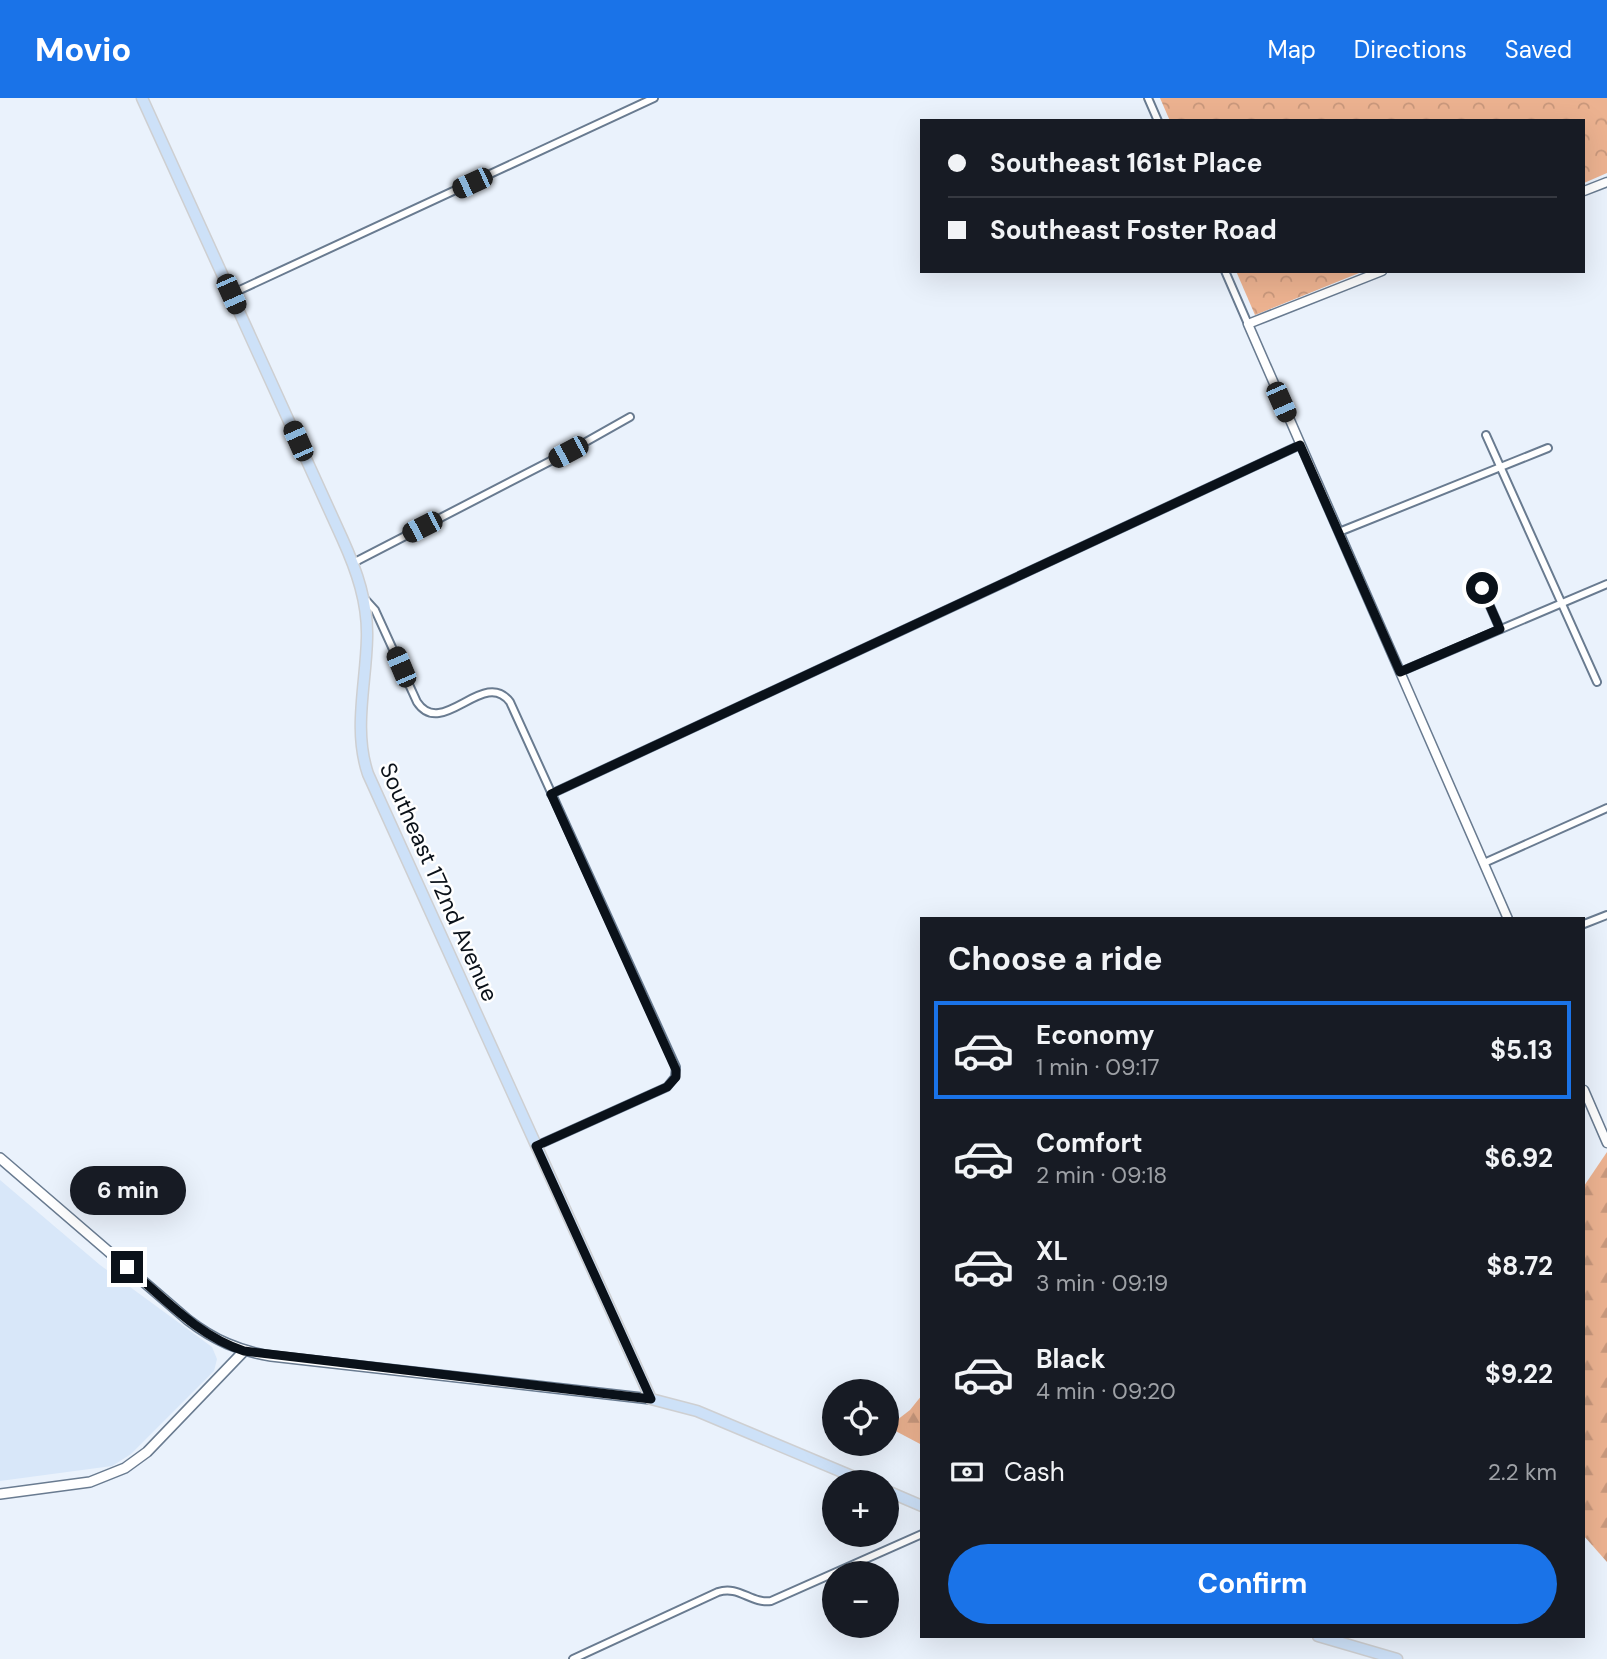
<!DOCTYPE html>
<html lang="en">
<head>
<meta charset="utf-8">
<style>
	:root { --surface:#171b24; --page:#20242c; --text:#f1f3f6; --muted:#9ea1a6; --line:#363941; --accent:#1a73e8 }
	body { margin:0; font-family:"DM Sans",sans-serif; background:var(--page); color:var(--text); height:100vh; display:flex; flex-direction:column; font-size:26px; white-space:nowrap }
	* { box-sizing:border-box; margin:0 }
	p { font-size:23px; color:var(--muted) }
	.icon { flex:none; width:38px; height:38px; fill:none; stroke:currentColor; stroke-width:2; stroke-linecap:round; stroke-linejoin:round }
	.map { position:relative; flex:1; overflow:hidden }
	.side { position:absolute; left:920px; top:819px; width:665px; height:721px; display:flex; flex-direction:column; background:var(--surface); border-radius:0px; box-shadow:0 7px 28px #0002 }
	.side>* { flex:none }
	.hud { position:absolute; left:920px; top:21px; width:665px; height:154px; border-radius:0px; box-shadow:0 7px 28px #0002; display:grid; align-content:center; height:154px; padding:0 28px; background:var(--surface) }
	.tools { position:absolute; left:822px; top:1281px; display:grid; gap:14px }
	.tools a { display:grid; place-items:center; width:77px; height:77px; border-radius:50%; background:var(--surface); box-shadow:0 7px 28px #0002; font-size:35px }
	.end { position:absolute; width:32px; height:32px; margin:-16px; border:9px solid #0a1119; background:#fff; box-shadow:0 0 0 4px #fff }
	.from { border-radius:50% }
	.bubble { position:absolute; height:49px; border-radius:24px; background:var(--surface); box-shadow:0 7px 28px #0002; font-size:23px; font-weight:700; line-height:49px; text-align:center }
	.car { position:absolute; width:21px; height:42px; margin:-21px -10px; border-radius:9px; box-shadow:0 0 5px 2px #0007; background:linear-gradient(#222 24%,#8ab4d8 0 40%,#222 0 76%,#8ab4d8 0 86%,#222 0) }
	.hud b { display:flex; align-items:center; gap:24px; height:66px; font-size:26px }
	.hud b+b { border-top:2px solid var(--line) }
	.hud i { width:18px; height:18px; background:var(--text) }
	ul { padding:0; list-style:none }
	li { display:flex; align-items:center; gap:21px; height:98px; margin:0 14px 10px; padding:0 14px; border:4px solid transparent; border-radius:0px }
	li div { flex:1 }
	li b { display:block; font-size:26px }
	li em { font-style:normal; font-weight:700 }
	li.on { border-color:var(--accent) }
	li>.icon { width:63px; height:63px; stroke-width:1.5 }
	h2 { padding:0 28px; font-size:32px; line-height:84px }
	.pay { display:flex; align-items:center; gap:18px; height:77px; padding:0 28px; font-size:26px }
	.pay p { margin-inline-start:auto }
	.cta { display:flex; gap:14px; margin-top:auto; padding:14px 28px }
	.cta a { flex:1; height:80px; border-radius:42px; background:var(--accent); color:#fff; font-size:28px; font-weight:700; line-height:80px; text-align:center }
	header { display:flex; align-items:center; gap:42px; box-sizing:border-box; height:98px; padding:0 35px; background:var(--accent); color:#fff }
	header strong { font-size:33px }
	nav { display:flex; gap:38px; margin-inline-start:auto; font-size:24px }
	.map>svg:first-child { display:block }
	.built { fill:#d8e7f9 }
	.forest { fill:url(#forest-firs) }
	.park { fill:url(#park-crowns) }
	.lines { fill:none; stroke-linecap:round; stroke-linejoin:round }
	.minor-casing { stroke:#697b90; stroke-width:10 }
	.tertiary-casing { stroke:#697b90; stroke-width:11 }
	.secondary-casing { stroke:#697b90; stroke-width:12 }
	.primary-casing { stroke:#cecfd1; stroke-width:13 }
	.minor { stroke:#fff; stroke-width:6 }
	.tertiary { stroke:#fff; stroke-width:8 }
	.secondary { stroke:#fff; stroke-width:9 }
	.primary { stroke:#cde1f8; stroke-width:10 }
	.route { stroke:#0a1119; stroke-width:9 }
	.labels { text-anchor:middle; dominant-baseline:central; stroke-width:5; stroke-linejoin:round; paint-order:stroke }
	.street-label { font-size:23px; fill:#0a1119; stroke:#fff }
</style>
</head>
<body>
<header>
<strong>Movio</strong>
<nav><a>Map</a><a>Directions</a><a>Saved</a></nav>
</header>
<div class="map">
<svg width="1607" height="1561" viewBox="0 0 1607 1561">
	<defs>
		<pattern id="forest-firs" width="22" height="20" patternUnits="userSpaceOnUse" patternTransform="scale(1.75)"><rect width="22" height="20" fill="#ecb290"/><path d="M5 1l3.5 6h-7zM16 11l3.5 6h-7z" fill="#c9987c"/></pattern>
		<pattern id="park-crowns" width="20" height="18" patternUnits="userSpaceOnUse" patternTransform="scale(1.75)"><rect width="20" height="18" fill="#ecb290"/><path d="M2 6a3 3 0 1 1 6 0M12 15a3 3 0 1 1 6 0" fill="none" stroke="#c9987c"/></pattern>
	</defs>
	<rect width="100%" height="100%" fill="#eaf2fc"/>
	<path class="built" d="M 0,1082 L 100,1167 L 212,1249 L 217,1261 L 214,1273 L 131,1356 L 112,1368 L 0,1383 Z"/>
	<g class="forest">
		<path d="M 1607,1054 L 1607,1464 L 1584,1438 L 1584,1088 Z"/>
		<path d="M 922,1297 L 922,1347 L 888,1329 L 910,1312 Z"/>
	</g>
	<g class="park">
		<path d="M 1160,0 L 1607,0 L 1607,75 L 1584,85 L 1584,23 L 1170,23 Z"/>
		<path d="M 1236,173 L 1364,173 L 1255,217 Z"/>
	</g>
	<g class="lines">
		<defs>
			<g id="minor">
				<path d="M 1148,0 L 1158,23"/>
				<path d="M 1225,173 L 1248,226"/>
				<path d="M 231,196 L 654,0"/>
				<path d="M 1486,337 L 1597,584"/>
				<path d="M 1339,434 L 1548,350"/>
				<path d="M 353,465 L 568,354 L 630,319"/>
				<path d="M 1478,481 L 1500,531"/>
				<path d="M 365,501 L 375,512 L 417,604 C 442,642 484,569 510,604 L 676,969 L 675,979 L 667,989 L 536,1048"/>
				<path d="M 1400,574 L 1607,486"/>
				<path d="M 551,696 L 1300,347"/>
				<path d="M 1484,765 L 1607,710"/>
				<path d="M 1584,826 L 1607,817"/>
				<path d="M 573,1561 L 718,1494 C 739,1487 751,1506 771,1503 L 922,1436"/>
			</g>
			<g id="tertiary">
				<path d="M 1584,93 L 1607,84"/>
				<path d="M 1382,173 L 1248,226 L 1508,821"/>
				<path d="M 1584,992 L 1607,1045"/>
			</g>
			<g id="secondary">
				<path d="M 0,1060 L 188,1222 C 214,1242 239,1253 271,1258 L 651,1301"/>
				<path d="M 0,1396 L 90,1384 L 125,1370 L 147,1354 L 244,1253"/>
			</g>
			<g id="primary">
				<path d="M 142,0 L 342,440 C 357,473 368,505 367,540 C 366,586 353,632 368,676 L 651,1301 L 697,1313 L 866,1384"/>
				<path d="M 887,1393 L 922,1408"/>
				<path d="M 1318,1538 L 1397,1561"/>
			</g>
		</defs>
		<use href="#minor" class="minor-casing"/>
		<use href="#tertiary" class="tertiary-casing"/>
		<use href="#secondary" class="secondary-casing"/>
		<use href="#primary" class="primary-casing"/>
		<use href="#minor" class="minor"/>
		<use href="#tertiary" class="tertiary"/>
		<use href="#secondary" class="secondary"/>
		<use href="#primary" class="primary"/>
	</g>
	<g class="lines">
		<path class="route" d="M 127,1169 C 164,1200 198,1238 244,1253 L 651,1301 L 536,1048 L 667,989 L 676,979 L 676,972 L 551,696 L 1300,347 L 1400,574 L 1500,531 L 1482,490"/>
	</g>
	<g class="labels">
		<g class="street-label">
			<text transform="translate(439 784) rotate(66)">Southeast 172nd Avenue</text>
		</g>
	</g>
</svg>
<div class="tools">
<a><svg class="icon" aria-label="locate" viewBox="0 0 24 24"><circle cx="12" cy="12" r="6"/><path d="M12 2v4M12 18v4M2 12h4M18 12h4"/></svg></a>
<a>+</a>
<a>−</a>
</div>
<i class="end from" style="left:1482px;top:490px"></i>
<i class="end" style="left:127px;top:1169px"></i>
<div class="bubble" style="left:70px;top:1068px;width:116px">6 min</div>
<i class="car" style="left:472px;top:85px;rotate:245deg"></i>
<i class="car" style="left:231px;top:196px;rotate:156deg"></i>
<i class="car" style="left:1281px;top:304px;rotate:156deg"></i>
<i class="car" style="left:298px;top:343px;rotate:336deg"></i>
<i class="car" style="left:568px;top:354px;rotate:242deg"></i>
<i class="car" style="left:422px;top:429px;rotate:243deg"></i>
<i class="car" style="left:401px;top:569px;rotate:337deg"></i>
<div class="hud">
<b><i class="from"></i>Southeast 161st Place</b>
<b><i></i>Southeast Foster Road</b>
</div>
<section class="side">
<h2>Choose a ride</h2>
<ul>
<li class="on"><svg class="icon" aria-label="car" viewBox="0 0 24 24"><path d="M5 17H2v-5l4-1 3-4h7l3 4 3 1v5h-3M9 17h6M6 11h13"/><circle cx="7" cy="17" r="2"/><circle cx="17" cy="17" r="2"/></svg><div><b>Economy</b><p>1 min · 09:17</p></div><em>$5.13</em></li>
<li><svg class="icon" aria-label="car" viewBox="0 0 24 24"><path d="M5 17H2v-5l4-1 3-4h7l3 4 3 1v5h-3M9 17h6M6 11h13"/><circle cx="7" cy="17" r="2"/><circle cx="17" cy="17" r="2"/></svg><div><b>Comfort</b><p>2 min · 09:18</p></div><em>$6.92</em></li>
<li><svg class="icon" aria-label="car" viewBox="0 0 24 24"><path d="M5 17H2v-5l4-1 3-4h7l3 4 3 1v5h-3M9 17h6M6 11h13"/><circle cx="7" cy="17" r="2"/><circle cx="17" cy="17" r="2"/></svg><div><b>XL</b><p>3 min · 09:19</p></div><em>$8.72</em></li>
<li><svg class="icon" aria-label="car" viewBox="0 0 24 24"><path d="M5 17H2v-5l4-1 3-4h7l3 4 3 1v5h-3M9 17h6M6 11h13"/><circle cx="7" cy="17" r="2"/><circle cx="17" cy="17" r="2"/></svg><div><b>Black</b><p>4 min · 09:20</p></div><em>$9.22</em></li>
</ul>
<div class="pay"><svg class="icon" aria-label="cash" viewBox="0 0 24 24"><path d="M3 7h18v10H3z"/><circle cx="12" cy="12" r="2"/></svg>Cash<p>2.2 km</p></div>
<div class="cta"><a>Confirm</a></div>
</section>
</div>
</body>
</html>
